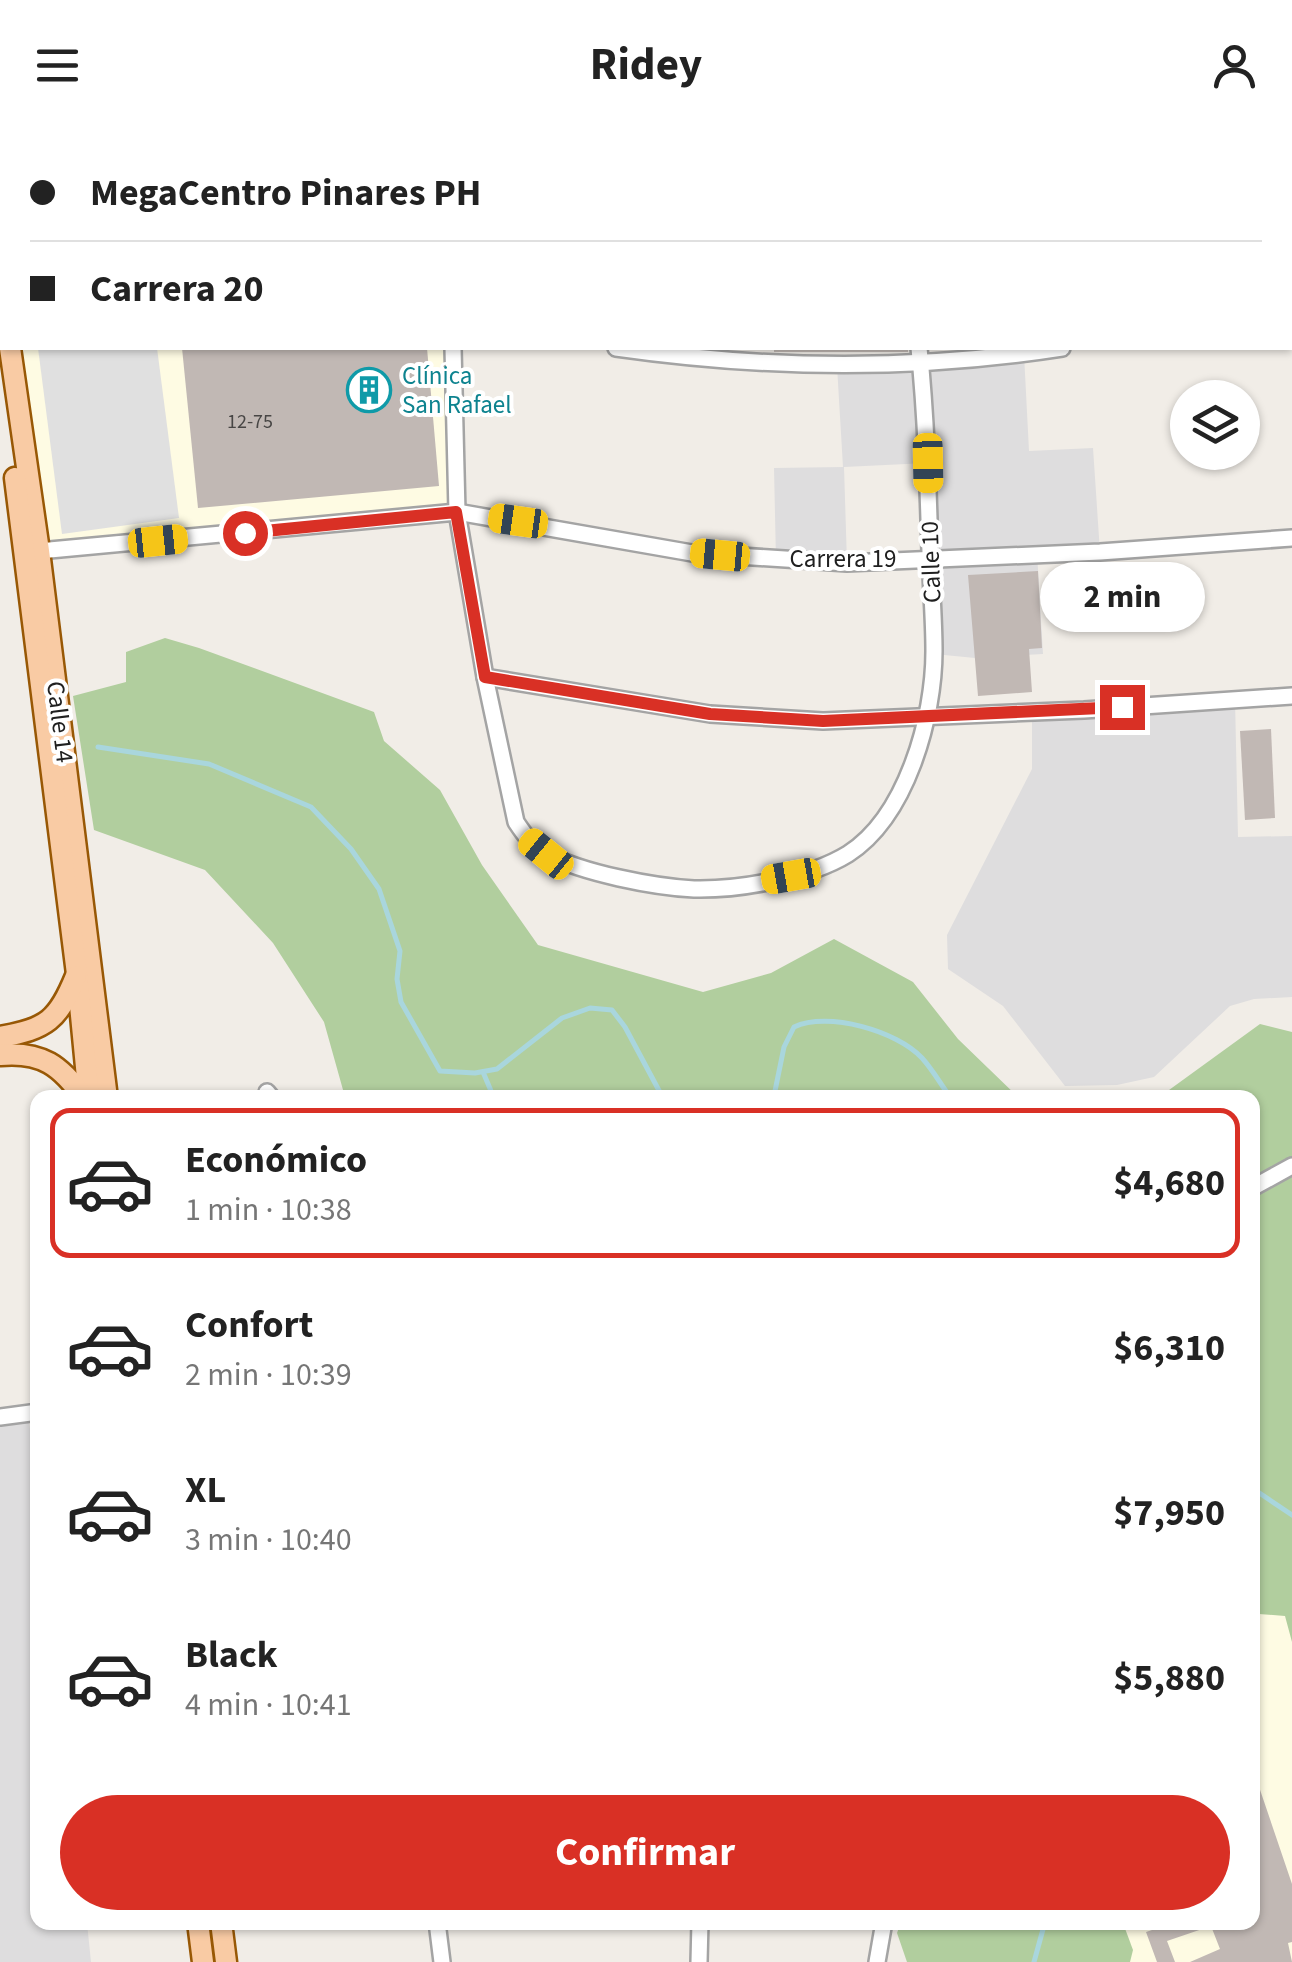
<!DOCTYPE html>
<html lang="es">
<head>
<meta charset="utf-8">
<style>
	:root { --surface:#fff; --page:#f2f2f2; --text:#222; --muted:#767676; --line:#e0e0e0; --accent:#d93025 }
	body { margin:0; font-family:"Source Sans 3",sans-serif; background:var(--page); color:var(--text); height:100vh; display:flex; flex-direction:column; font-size:38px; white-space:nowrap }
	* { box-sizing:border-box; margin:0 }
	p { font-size:32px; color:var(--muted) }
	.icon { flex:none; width:55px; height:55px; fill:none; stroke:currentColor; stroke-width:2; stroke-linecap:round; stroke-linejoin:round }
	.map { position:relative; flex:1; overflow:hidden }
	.sheet { position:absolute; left:30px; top:960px; width:1230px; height:840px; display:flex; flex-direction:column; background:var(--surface); border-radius:20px; box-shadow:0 2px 8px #0004 }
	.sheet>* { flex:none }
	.banner { position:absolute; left:0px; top:0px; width:1292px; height:220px; box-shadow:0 2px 8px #0004; display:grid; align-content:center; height:220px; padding:0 30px; background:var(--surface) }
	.controls { position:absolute; left:1170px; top:250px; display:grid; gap:20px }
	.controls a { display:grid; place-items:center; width:90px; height:90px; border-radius:50%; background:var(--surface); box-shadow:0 2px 8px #0004; font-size:50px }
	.end { position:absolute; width:45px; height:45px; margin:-22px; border:12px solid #d93025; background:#fff; box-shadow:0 0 0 5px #fff }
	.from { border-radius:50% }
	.bubble { position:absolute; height:70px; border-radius:35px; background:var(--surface); box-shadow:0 2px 8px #0004; font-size:32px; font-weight:700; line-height:70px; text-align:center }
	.car { position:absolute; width:30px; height:60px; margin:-30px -15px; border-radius:12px; box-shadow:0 0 8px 2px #0007; background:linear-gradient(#f5c518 24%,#345 0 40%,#f5c518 0 76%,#345 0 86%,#f5c518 0) }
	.banner b { display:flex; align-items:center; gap:35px; height:95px; font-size:38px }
	.banner b+b { border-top:2px solid var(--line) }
	.banner i { width:25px; height:25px; background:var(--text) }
	ul { padding:18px 0 0; list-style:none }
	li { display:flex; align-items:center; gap:30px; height:150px; margin:0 20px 15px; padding:0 10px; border:5px solid transparent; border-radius:20px }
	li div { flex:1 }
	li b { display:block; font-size:38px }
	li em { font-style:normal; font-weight:700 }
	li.selected { border-color:var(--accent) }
	li>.icon { width:90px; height:90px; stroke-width:1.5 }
	.cta { display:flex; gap:20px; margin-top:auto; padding:20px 30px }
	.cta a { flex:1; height:115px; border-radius:60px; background:var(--accent); color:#fff; font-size:40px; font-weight:700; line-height:115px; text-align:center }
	header { display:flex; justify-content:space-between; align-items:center; height:130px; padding:0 30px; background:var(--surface); font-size:45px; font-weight:700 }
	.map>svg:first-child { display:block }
	.residential { fill:#deddde }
	.education { fill:#fefbe3 }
	.forest { fill:#b1ce9e }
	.parking { fill:#e0e0e0 }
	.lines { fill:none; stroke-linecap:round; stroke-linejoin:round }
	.stream { stroke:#a9d6dd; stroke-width:5 }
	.building { fill:#c1b8b4 }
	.minor-casing { stroke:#a4a4a4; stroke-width:20 }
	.major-casing { stroke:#985805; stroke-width:25 }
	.minor { stroke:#fff; stroke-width:15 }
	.major { stroke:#f9cba4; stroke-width:20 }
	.route { stroke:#d93025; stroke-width:12 }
	.labels { text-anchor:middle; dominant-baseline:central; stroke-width:8; stroke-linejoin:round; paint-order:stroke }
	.number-label { font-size:20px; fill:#484645 }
	.culture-label { font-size:25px; fill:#0d838f; stroke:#fff; text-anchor:start }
	.street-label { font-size:25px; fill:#202020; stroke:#fff }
</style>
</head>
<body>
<header><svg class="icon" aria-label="menu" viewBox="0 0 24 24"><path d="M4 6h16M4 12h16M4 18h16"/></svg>Ridey<svg class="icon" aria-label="person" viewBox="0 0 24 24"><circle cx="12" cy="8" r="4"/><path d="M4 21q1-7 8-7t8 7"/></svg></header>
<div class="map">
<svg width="1292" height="1832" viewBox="0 0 1292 1832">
	<rect width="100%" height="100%" fill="#f1ede7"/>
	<g class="residential">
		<path d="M 1024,224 L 1029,321 L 1093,318 L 1100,422 L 1037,423 L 1043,524 L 975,528 L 934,524 L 927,333 L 844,337 L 847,433 L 776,430 L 774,338 L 843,337 L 837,236 Z"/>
		<path d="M 1235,569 L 1238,707 L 1292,706 L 1292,867 L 1254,869 L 1230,876 L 1154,947 L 1117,955 L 1065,956 L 1003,876 L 948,839 L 947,805 L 1032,639 L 1032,582 Z"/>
		<path d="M 28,1283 L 38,1363 L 38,1792 L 87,1793 L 91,1832 L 0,1832 L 0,1287 Z"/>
	</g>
	<g class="education">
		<path d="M 10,218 L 453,218 L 457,382 L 39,421 Z"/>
		<path d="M 1292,996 L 1292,1832 L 1034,1832 L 1045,1793 L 1252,1792 L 1253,1014 Z"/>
	</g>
	<g class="forest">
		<path d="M 165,508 L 199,518 L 374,582 L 384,611 L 440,660 L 482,735 L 538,815 L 703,862 L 771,843 L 834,809 L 913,852 L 958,909 L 1018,967 L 345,967 L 324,892 L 273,813 L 205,740 L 94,700 L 73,566 L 126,552 L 126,522 Z"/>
		<path d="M 1260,894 L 1292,902 L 1292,1512 L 1285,1486 L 1259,1484 L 1253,1492 L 1252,968 L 1158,968 Z"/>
		<path d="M 901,1792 L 1123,1793 L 1133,1820 L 1130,1832 L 907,1832 L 897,1803 Z"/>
	</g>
	<path class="parking" d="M 38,218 L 157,218 L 179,388 L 62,404 Z"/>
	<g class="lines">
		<g class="stream">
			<path d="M 98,617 L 209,634 L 311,677 L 351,719 L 379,759 L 400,821 L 397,849 L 401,872 L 440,941 L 475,943 L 497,939 L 562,888 L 590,878 L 612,880 L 625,897 L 663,968"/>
			<path d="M 483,942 L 494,968"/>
			<path d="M 770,968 L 775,961 L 784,917 L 794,897 C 828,881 897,901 922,928 C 933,940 941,955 951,968"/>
			<path d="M 1252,1358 L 1292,1385"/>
			<path d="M 1034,1832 L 1045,1792"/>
		</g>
	</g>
	<g class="building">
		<path d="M 182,218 L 427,218 L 439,356 L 198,378 Z"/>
		<rect x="774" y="218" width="134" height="4"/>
		<path d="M 1038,441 L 1042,518 L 1029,519 L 1032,562 L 978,566 L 968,445 Z"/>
		<path d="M 1271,599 L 1275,688 L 1245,690 L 1240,601 Z"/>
		<path d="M 1255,1645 L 1292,1754 L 1292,1812 L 1288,1813 L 1292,1832 L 1190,1832 L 1220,1819 L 1211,1796 L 1167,1811 L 1175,1832 L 1157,1832 L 1146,1802 L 1161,1797 L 1159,1792 L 1252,1792 Z"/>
	</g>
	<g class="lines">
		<defs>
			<g id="minor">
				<path d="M 138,0 L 138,2"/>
				<path d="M 902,0 L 902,2"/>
				<path d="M 508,2 L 510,0"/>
				<path d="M 1290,193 L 1292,193"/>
				<path d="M 453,218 L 457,382 L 485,547 L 516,692 C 524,704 533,717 547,724 C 582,743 654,757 694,759 C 739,760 809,748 848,724 C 907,686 934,587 934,521 C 934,488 931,455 930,422 C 928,354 926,286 919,218"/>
				<path d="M 616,218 C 764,239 914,241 1062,218"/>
				<path d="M 39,421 L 457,382 L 692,423 L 847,433 L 1100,422 L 1292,408"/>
				<path d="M 485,547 L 710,584 L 823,591 L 1084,580 L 1292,566"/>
				<path d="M 267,962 L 272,968"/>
				<path d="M 1252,1058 L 1292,1036"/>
				<path d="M 0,1287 L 38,1282"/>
				<path d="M 437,1792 L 442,1832"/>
				<path d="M 699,1832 L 700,1792"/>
				<path d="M 877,1832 L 884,1792"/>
			</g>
			<g id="major">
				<path d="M 360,0 L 375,2"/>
				<path d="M 522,0 L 536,2"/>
				<path d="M 1182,2 L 1206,0"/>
				<path d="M 1290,21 L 1292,21"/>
				<path d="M 0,60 L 2,80"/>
				<path d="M 0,152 L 2,169"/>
				<path d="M 10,218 L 39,421 L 107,968"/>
				<path d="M 15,348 L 77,844 L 89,968"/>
				<path d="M 0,907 C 47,899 58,890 76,846"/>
				<path d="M 0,925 C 42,921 61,936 84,968"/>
				<path d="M 198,1792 L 203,1832"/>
				<path d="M 221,1792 L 226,1832"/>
			</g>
		</defs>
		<use href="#minor" class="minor-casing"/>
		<use href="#major" class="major-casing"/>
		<use href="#minor" class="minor"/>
		<use href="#major" class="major"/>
	</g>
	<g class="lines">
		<path class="route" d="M 245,403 L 456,382 L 485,547 L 710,584 L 823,591 L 1122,577"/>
	</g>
	<defs>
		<symbol id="building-ring" viewBox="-11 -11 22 22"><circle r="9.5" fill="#fff" stroke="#0f9aa8" stroke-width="1.5"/><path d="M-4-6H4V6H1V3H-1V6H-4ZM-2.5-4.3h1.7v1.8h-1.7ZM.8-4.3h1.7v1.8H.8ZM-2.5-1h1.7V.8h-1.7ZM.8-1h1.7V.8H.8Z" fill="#0f9aa8"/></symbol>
	</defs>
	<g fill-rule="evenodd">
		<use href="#building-ring" x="344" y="235" width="50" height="50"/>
	</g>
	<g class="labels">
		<g class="number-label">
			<text x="250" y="292">12-75</text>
		</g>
		<g class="culture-label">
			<text x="402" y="246">Clínica<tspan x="402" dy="29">San Rafael</tspan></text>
		</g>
		<g class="street-label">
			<text x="843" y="429">Carrera 19</text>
			<text transform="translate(931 432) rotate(-92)">Calle 10</text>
			<text transform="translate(60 592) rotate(83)">Calle 14</text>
		</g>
	</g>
</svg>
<div class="controls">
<a><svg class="icon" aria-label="layers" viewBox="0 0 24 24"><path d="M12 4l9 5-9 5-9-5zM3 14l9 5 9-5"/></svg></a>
</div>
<i class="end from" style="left:245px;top:403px"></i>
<i class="end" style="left:1122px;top:577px"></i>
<div class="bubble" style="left:1040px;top:432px;width:165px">2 min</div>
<i class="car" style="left:928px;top:333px;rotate:179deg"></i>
<i class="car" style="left:518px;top:391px;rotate:278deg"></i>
<i class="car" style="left:158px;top:411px;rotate:84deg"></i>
<i class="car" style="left:720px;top:425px;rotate:275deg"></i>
<i class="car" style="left:546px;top:724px;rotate:309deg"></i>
<i class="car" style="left:791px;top:746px;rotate:260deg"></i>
<div class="banner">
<b><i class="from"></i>MegaCentro Pinares PH</b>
<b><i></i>Carrera 20</b>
</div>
<section class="sheet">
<ul>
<li class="selected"><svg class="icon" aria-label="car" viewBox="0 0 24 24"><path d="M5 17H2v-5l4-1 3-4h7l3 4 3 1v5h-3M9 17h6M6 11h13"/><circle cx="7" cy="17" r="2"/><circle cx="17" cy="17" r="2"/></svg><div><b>Económico</b><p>1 min · 10:38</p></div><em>$4,680</em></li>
<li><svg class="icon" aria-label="car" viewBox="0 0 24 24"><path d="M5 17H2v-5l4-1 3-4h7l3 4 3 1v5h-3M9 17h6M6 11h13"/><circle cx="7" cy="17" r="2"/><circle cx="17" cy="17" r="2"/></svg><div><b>Confort</b><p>2 min · 10:39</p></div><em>$6,310</em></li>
<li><svg class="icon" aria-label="car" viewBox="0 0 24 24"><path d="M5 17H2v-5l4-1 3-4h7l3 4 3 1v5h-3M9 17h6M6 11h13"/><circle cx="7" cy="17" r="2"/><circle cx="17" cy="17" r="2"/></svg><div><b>XL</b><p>3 min · 10:40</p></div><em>$7,950</em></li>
<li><svg class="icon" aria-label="car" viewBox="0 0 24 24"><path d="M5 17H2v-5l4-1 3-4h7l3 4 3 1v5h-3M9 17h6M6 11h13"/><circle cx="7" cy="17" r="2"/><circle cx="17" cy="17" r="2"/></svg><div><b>Black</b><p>4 min · 10:41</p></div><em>$5,880</em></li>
</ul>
<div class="cta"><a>Confirmar</a></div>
</section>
</div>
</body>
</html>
